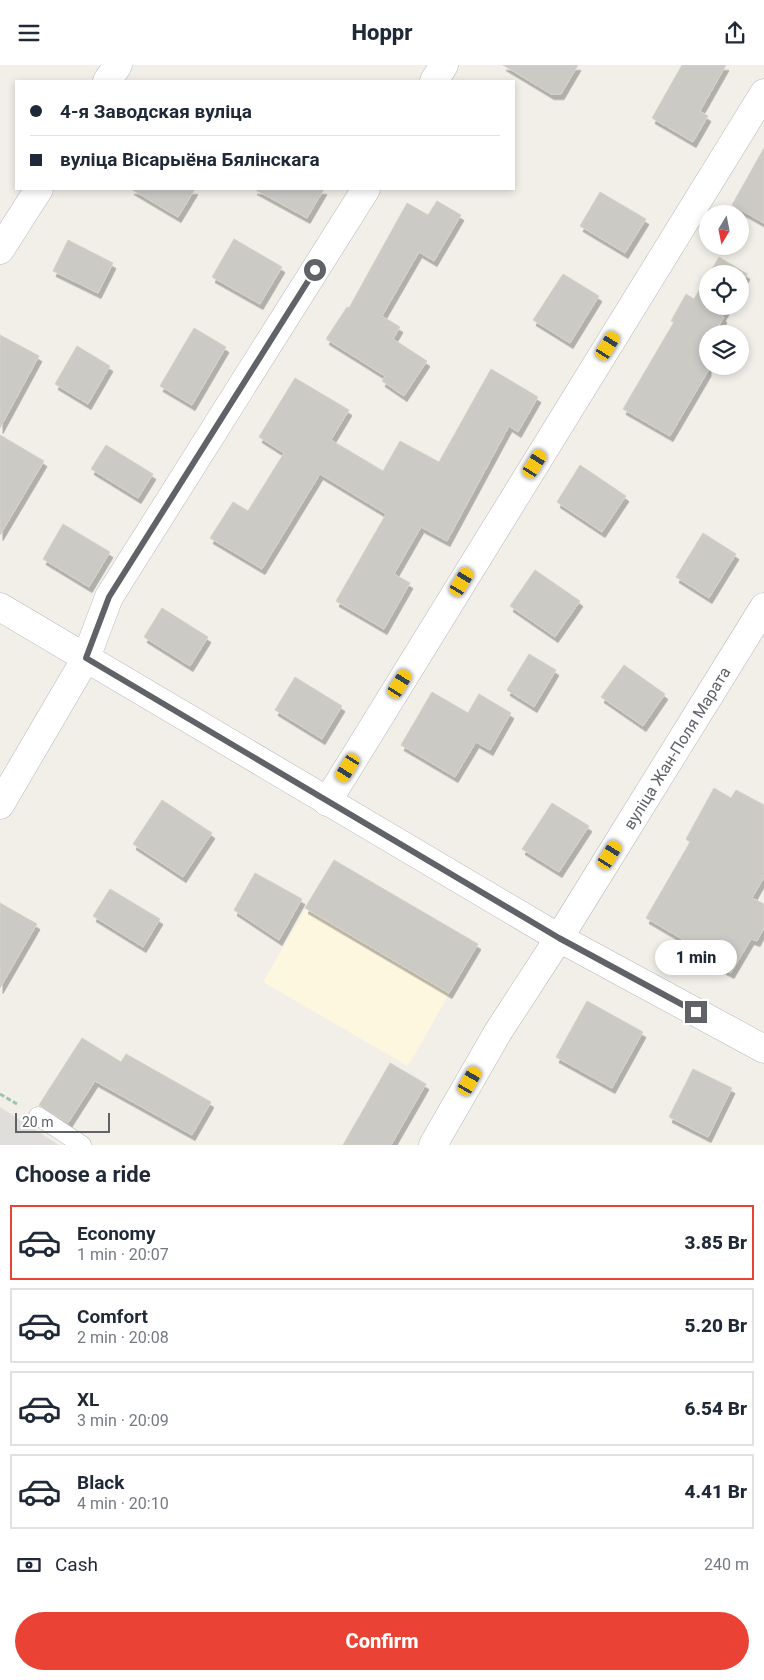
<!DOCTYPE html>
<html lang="en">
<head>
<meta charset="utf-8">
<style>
	:root { --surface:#fff; --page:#f2f2f3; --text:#1f2937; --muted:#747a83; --line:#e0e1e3; --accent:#ea4335 }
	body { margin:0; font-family:Roboto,sans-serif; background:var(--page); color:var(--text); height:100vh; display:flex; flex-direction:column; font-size:19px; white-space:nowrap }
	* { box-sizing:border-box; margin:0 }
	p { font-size:16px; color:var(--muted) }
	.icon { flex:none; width:28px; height:28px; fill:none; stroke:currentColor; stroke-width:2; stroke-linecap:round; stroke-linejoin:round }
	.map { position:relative; height:1080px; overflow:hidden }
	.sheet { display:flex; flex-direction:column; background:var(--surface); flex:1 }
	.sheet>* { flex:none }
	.guide { position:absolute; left:15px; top:15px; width:500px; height:110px; border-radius:0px; box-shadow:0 2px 8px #0003; display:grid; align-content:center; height:110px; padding:0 15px; background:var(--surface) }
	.needle { width:32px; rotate:190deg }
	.fabs { position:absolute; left:699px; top:140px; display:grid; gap:10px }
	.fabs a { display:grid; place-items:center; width:50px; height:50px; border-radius:50%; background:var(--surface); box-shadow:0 2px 8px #0003; font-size:25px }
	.scale { position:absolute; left:15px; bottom:12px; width:95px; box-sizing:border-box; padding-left:5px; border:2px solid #5f6368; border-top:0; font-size:14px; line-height:18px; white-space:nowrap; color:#5f6368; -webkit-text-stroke:4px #fff; paint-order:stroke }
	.end { position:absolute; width:22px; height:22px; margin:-11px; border:6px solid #5f6368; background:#fff; box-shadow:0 0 0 2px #fff }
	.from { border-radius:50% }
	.bubble { position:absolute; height:35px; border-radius:18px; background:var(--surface); box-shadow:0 2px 8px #0003; font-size:16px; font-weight:800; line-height:35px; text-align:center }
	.car { position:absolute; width:15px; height:30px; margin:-15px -8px; border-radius:6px; box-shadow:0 0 4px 1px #0007; background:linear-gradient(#f5c518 24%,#345 0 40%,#f5c518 0 76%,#345 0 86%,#f5c518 0) }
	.guide b { display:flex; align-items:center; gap:18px; height:48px; font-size:19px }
	.guide b+b { border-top:1px solid var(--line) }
	.guide i { width:12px; height:12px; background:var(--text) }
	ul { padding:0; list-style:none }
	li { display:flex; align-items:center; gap:15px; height:75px; margin:0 10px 8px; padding:0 5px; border:2px solid var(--line); border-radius:0px }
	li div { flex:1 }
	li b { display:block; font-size:19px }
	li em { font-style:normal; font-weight:800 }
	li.on { border-color:var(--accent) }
	li>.icon { width:45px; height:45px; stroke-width:1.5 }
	h2 { padding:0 15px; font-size:22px; line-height:60px }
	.pay { display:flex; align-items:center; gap:12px; height:55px; padding:0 15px; font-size:19px }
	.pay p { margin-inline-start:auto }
	.cta { display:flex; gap:10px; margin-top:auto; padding:10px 15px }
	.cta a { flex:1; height:58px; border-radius:30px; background:var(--accent); color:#fff; font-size:20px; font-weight:800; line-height:58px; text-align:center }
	header { display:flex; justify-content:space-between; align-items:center; height:65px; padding:0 15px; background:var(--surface); font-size:22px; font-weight:800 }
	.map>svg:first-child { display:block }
	.commercial { fill:#fef7e0 }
	.industrial { fill:#e0deda }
	.building { fill:#cccac5; stroke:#d6d1c6; filter:url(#shadow) }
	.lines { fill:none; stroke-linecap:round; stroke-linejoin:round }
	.service-casing { stroke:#b5b8bc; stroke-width:19 }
	.minor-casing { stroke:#b5b8bc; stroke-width:29 }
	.tertiary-casing { stroke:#b5b8bc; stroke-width:29 }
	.path { stroke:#9cc7a9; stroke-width:3; stroke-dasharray:5 2.5; stroke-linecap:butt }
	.service { stroke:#fff; stroke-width:18 }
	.minor { stroke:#fff; stroke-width:28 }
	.tertiary { stroke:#fff; stroke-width:28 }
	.route { stroke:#5f6368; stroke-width:6 }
	.labels { text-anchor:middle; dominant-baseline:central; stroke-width:4; stroke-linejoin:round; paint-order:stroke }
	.street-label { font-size:16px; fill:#5f6368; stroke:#fff }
</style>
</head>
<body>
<header><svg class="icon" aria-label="menu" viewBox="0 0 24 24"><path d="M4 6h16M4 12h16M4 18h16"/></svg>Hoppr<svg class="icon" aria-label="share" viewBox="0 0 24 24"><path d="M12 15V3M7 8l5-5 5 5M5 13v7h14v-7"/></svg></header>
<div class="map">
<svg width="764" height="1080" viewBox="0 0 764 1080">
	<defs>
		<filter id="shadow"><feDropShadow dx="3" dy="5.5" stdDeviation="0" flood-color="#0004"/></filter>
	</defs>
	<rect width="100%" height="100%" fill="#f1efe8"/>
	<path class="commercial" d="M 334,795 L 478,879 L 408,1001 L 263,917 Z"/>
	<path class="industrial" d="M 0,1042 L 59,1080 L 0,1080 Z"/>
	<g class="building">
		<path d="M 503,0 L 578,0 L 561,29 L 551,29 Z"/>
		<path d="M 682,0 L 726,0 L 700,46 L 708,51 L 693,77 L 652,53 Z"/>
		<path d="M 764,83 L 764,158 L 732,140 Z"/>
		<path d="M 131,124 L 195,124 L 178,152 Z"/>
		<path d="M 254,124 L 324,124 L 307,153 Z"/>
		<path d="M 600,127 L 646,154 L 625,188 L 580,161 Z"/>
		<path d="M 437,136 L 461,150 L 434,196 L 419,187 L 382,251 L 400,262 L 393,274 L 427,296 L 404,331 L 382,316 L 385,311 L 326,274 L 347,242 L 349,243 L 407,138 L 428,150 Z"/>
		<path d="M 234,174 L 282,202 L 260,239 L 212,212 Z"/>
		<path d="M 68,175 L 113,198 L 98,228 L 53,206 Z"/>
		<path d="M 719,192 L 747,209 L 740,220 L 740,209 L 709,209 Z"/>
		<path d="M 563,209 L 599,231 L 570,278 L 533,255 Z"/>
		<path d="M 708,211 L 708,241 L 728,241 L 722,251 L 724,252 L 714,269 L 708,269 L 708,306 L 670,371 L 623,344 L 674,257 L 671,256 L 686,229 L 694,234 Z"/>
		<path d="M 194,263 L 226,282 L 192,340 L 160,321 Z"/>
		<path d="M 0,270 L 39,291 L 0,363 Z"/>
		<path d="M 77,281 L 110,301 L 88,339 L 55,319 Z"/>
		<path d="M 491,304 L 538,332 L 518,367 L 509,361 L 447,476 L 421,462 L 394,509 L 410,518 L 384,564 L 336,536 L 386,449 L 320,409 L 262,504 L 210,473 L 233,437 L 248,446 L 284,388 L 259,372 L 295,313 L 349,345 L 331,375 L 383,406 L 400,376 L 439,397 Z"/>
		<path d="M 0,370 L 44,396 L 0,470 Z"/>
		<path d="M 106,380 L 153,409 L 138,433 L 91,404 Z"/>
		<path d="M 580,400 L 626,431 L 602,467 L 557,437 Z"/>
		<path d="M 63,459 L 110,487 L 89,522 L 43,494 Z"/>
		<path d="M 703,468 L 736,489 L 709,533 L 676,512 Z"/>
		<path d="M 535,505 L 580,536 L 555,572 L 510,541 Z"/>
		<path d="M 162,543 L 208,572 L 190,601 L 144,572 Z"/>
		<path d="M 529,589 L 556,605 L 534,642 L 507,625 Z"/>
		<path d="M 624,600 L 665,629 L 643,661 L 601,632 Z"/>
		<path d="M 295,612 L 342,641 L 322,674 L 275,645 Z"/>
		<path d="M 432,627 L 468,648 L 479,629 L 511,648 L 490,685 L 476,677 L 455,712 L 401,680 Z"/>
		<path d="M 714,723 L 731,733 L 736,725 L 764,740 L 764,812 L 752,833 L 764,839 L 764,863 L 757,876 L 751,874 L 731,908 L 709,896 L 711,891 L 646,853 L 690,777 L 686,774 Z"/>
		<path d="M 162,735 L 212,768 L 183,812 L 133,779 Z"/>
		<path d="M 552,738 L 589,761 L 559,807 L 522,784 Z"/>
		<path d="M 334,795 L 478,879 L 449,928 L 305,843 Z"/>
		<path d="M 255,808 L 302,834 L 279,875 L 234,845 Z"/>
		<path d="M 110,824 L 160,854 L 143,882 L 93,851 Z"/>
		<path d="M 0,838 L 37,859 L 0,923 Z"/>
		<path d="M 587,936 L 643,967 L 612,1023 L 556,992 Z"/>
		<path d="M 82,973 L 121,997 L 126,989 L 211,1037 L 192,1070 L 95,1016 L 68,1058 L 39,1040 Z"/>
		<path d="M 390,998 L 426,1019 L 391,1080 L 343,1080 Z"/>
		<path d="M 693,1004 L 732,1023 L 708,1072 L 669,1052 Z"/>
	</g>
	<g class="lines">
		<defs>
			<path id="service" d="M 38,1051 L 82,1080"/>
			<g id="minor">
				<path d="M 107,16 L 118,0"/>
				<path d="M 434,16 L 444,0"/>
				<path d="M 0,185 L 39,124"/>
				<path d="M 327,737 L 764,28"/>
				<path d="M 0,740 L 86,593 L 109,532 L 366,124"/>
			</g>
			<g id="tertiary">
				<path d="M 0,542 L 559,873 L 764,984"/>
				<path id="s1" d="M 433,1080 L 498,967 L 559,873 L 764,542"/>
			</g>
		</defs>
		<use href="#service" class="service-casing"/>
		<use href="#minor" class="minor-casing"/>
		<use href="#tertiary" class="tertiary-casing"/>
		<path class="path" d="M 0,1029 L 17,1039"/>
		<use href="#service" class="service"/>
		<use href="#minor" class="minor"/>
		<use href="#tertiary" class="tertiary"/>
	</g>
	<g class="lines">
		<path class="route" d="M 315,205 L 109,532 L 86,593 L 559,873 L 696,947"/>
	</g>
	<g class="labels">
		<g class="street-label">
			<text stroke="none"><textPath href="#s1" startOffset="466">вуліца Жан-Поля Марата</textPath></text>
		</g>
	</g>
</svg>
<div class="fabs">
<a><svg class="needle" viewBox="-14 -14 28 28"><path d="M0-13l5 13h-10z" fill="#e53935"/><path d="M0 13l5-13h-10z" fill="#747a83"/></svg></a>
<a><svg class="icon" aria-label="locate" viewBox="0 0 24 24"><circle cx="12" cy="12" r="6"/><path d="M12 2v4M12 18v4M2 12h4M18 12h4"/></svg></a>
<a><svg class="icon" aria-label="layers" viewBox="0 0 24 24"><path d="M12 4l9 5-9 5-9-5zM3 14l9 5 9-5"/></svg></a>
</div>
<div class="scale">20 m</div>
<i class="end from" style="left:315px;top:205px"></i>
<i class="end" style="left:696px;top:947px"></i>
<div class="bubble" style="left:655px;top:875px;width:82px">1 min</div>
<i class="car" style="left:608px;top:281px;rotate:32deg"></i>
<i class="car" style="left:535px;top:399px;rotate:32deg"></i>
<i class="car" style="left:462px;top:517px;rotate:31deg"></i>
<i class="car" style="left:400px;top:619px;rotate:32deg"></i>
<i class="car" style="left:348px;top:703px;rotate:212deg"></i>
<i class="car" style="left:610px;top:790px;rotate:32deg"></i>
<i class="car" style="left:470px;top:1016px;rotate:30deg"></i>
<div class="guide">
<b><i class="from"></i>4-я Заводская вуліца</b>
<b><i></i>вуліца Вісарыёна Бялінскага</b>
</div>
</div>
<section class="sheet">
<h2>Choose a ride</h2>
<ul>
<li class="on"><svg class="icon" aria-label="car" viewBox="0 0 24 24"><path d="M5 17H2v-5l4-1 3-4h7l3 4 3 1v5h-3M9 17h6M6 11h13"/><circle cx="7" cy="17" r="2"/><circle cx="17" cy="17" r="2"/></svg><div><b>Economy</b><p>1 min · 20:07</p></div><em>3.85 Br</em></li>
<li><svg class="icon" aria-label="car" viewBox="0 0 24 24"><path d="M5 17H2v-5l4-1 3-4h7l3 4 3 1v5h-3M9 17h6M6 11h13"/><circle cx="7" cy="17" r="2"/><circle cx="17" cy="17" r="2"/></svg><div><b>Comfort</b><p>2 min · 20:08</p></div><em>5.20 Br</em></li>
<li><svg class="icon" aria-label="car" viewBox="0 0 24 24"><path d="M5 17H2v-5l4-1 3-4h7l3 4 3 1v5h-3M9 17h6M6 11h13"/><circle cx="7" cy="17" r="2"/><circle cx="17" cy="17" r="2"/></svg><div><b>XL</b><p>3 min · 20:09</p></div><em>6.54 Br</em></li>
<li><svg class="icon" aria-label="car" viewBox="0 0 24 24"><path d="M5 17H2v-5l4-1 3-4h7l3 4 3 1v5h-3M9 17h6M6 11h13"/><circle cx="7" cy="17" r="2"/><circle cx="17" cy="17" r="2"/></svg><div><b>Black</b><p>4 min · 20:10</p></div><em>4.41 Br</em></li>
</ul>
<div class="pay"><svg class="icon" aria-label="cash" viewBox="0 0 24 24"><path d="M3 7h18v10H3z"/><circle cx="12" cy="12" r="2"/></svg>Cash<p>240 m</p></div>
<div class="cta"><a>Confirm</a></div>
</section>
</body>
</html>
